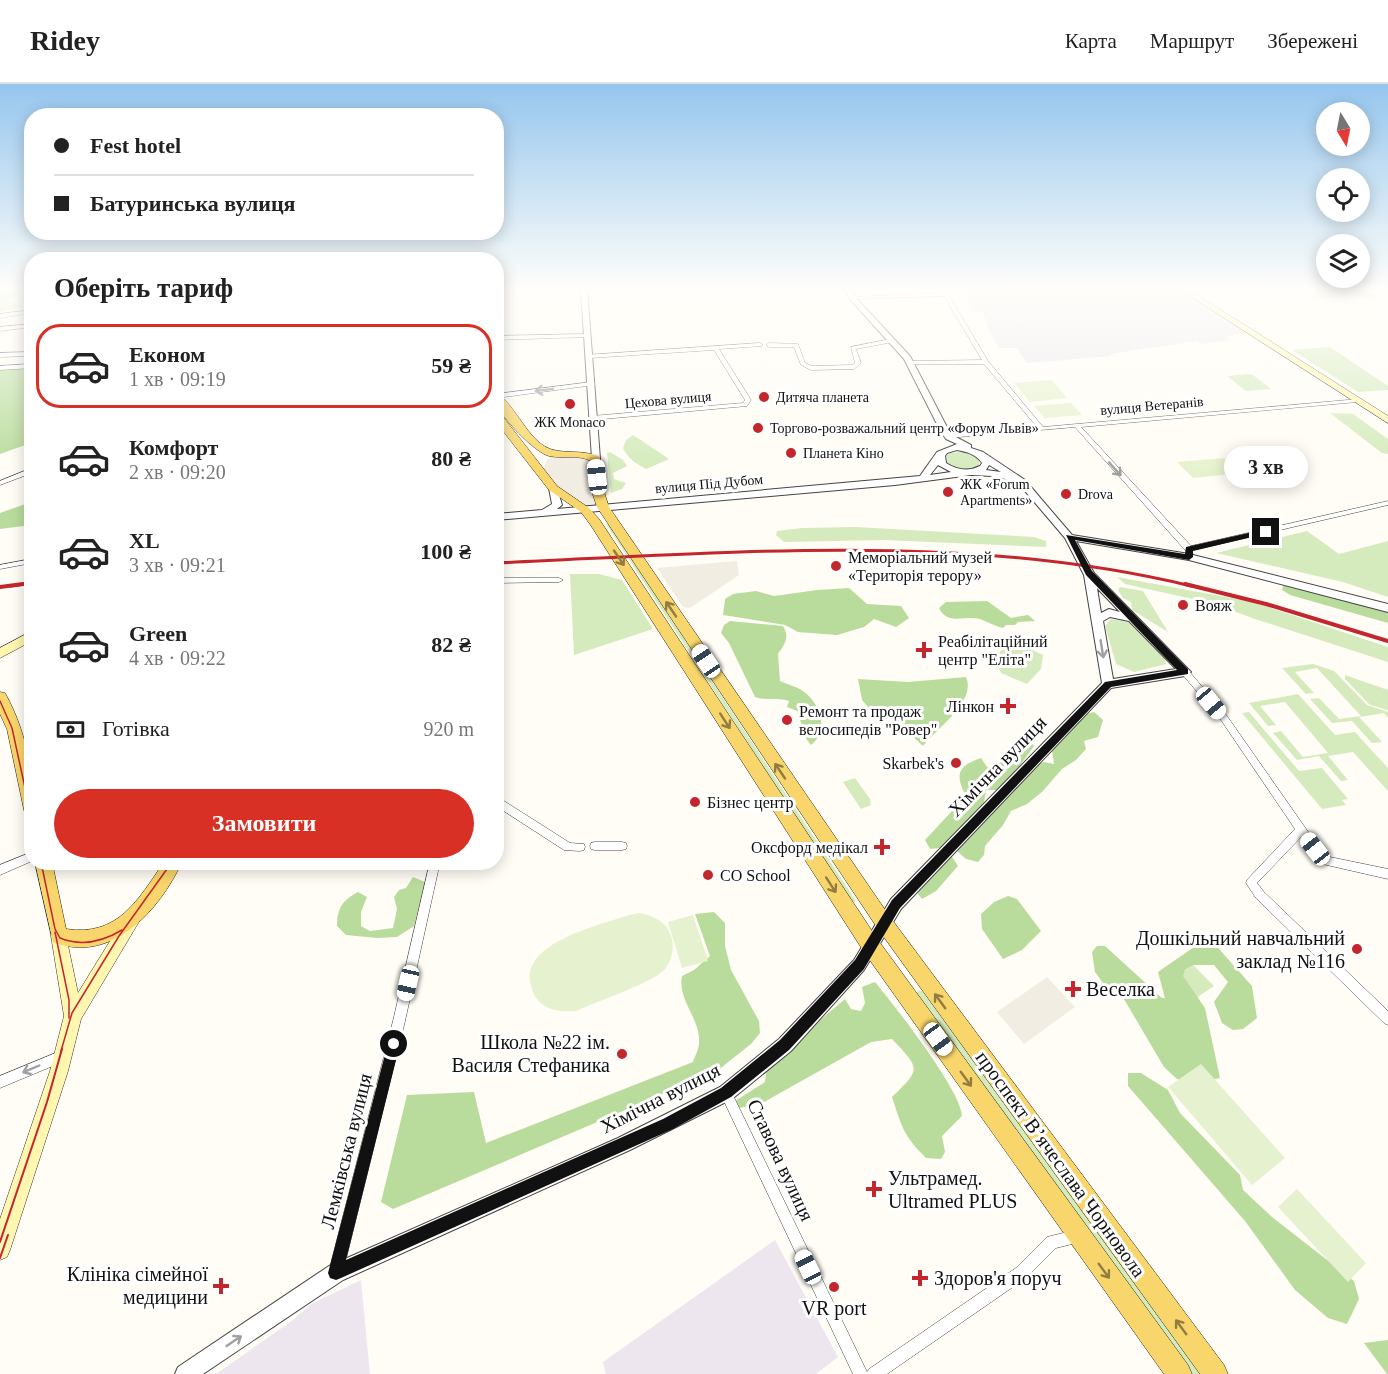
<!DOCTYPE html>
<html lang="uk">
<head>
<meta charset="utf-8">
<style>
	:root { --surface:#fff; --page:#f6f6f6; --text:#222; --muted:#767676; --line:#e0e0e0; --accent:#d93025 }
	body { margin:0; font-family:"Times New Roman",serif; background:var(--page); color:var(--text); height:100vh; display:flex; flex-direction:column; font-size:22px; white-space:nowrap }
	* { box-sizing:border-box; margin:0 }
	p { font-size:20px; color:var(--muted) }
	.icon { flex:none; width:33px; height:33px; fill:none; stroke:currentColor; stroke-width:2; stroke-linecap:round; stroke-linejoin:round }
	.map { position:relative; flex:1; overflow:hidden }
	.drawer { position:absolute; left:24px; top:168px; width:480px; height:618px; display:flex; flex-direction:column; background:var(--surface); border-radius:24px; box-shadow:0 3px 15px #0003 }
	.drawer>* { flex:none }
	.top-card { position:absolute; left:24px; top:24px; width:480px; height:132px; border-radius:24px; box-shadow:0 3px 15px #0003; display:grid; align-content:center; height:132px; padding:0 30px; background:var(--surface) }
	.needle { width:39px; rotate:170deg }
	.fabs { position:absolute; left:1316px; top:18px; display:grid; gap:12px }
	.fabs a { display:grid; place-items:center; width:54px; height:54px; border-radius:50%; background:var(--surface); box-shadow:0 3px 15px #0003; font-size:30px }
	.end { position:absolute; width:27px; height:27px; margin:-14px; border:8px solid #111; background:#fff; box-shadow:0 0 0 3px #fff }
	.from { border-radius:50% }
	.bubble { position:absolute; height:42px; border-radius:21px; background:var(--surface); box-shadow:0 3px 15px #0003; font-size:20px; font-weight:800; line-height:42px; text-align:center }
	.car { position:absolute; width:18px; height:36px; margin:-18px -9px; border-radius:8px; box-shadow:0 0 4px 2px #0007; background:linear-gradient(#fff 24%,#345 0 40%,#fff 0 76%,#345 0 86%,#fff 0) }
	.top-card b { display:flex; align-items:center; gap:21px; height:57px; font-size:22px }
	.top-card b+b { border-top:2px solid var(--line) }
	.top-card i { width:15px; height:15px; background:var(--text) }
	ul { padding:0; list-style:none }
	li { display:flex; align-items:center; gap:18px; height:84px; margin:0 12px 9px; padding:0 18px; border:3px solid transparent; border-radius:24px }
	li div { flex:1 }
	li b { display:block; font-size:22px }
	li em { font-style:normal; font-weight:800 }
	li.current { border-color:var(--accent) }
	li>.icon { width:54px; height:54px; stroke-width:1.5 }
	h2 { padding:0 30px; font-size:27px; line-height:72px }
	.pay { display:flex; align-items:center; gap:15px; height:66px; padding:0 30px; font-size:22px }
	.pay p { margin-inline-start:auto }
	.primary-button { display:flex; gap:12px; margin-top:auto; padding:12px 30px }
	.primary-button a { flex:1; height:69px; border-radius:36px; background:var(--accent); color:#fff; font-size:24px; font-weight:800; line-height:69px; text-align:center }
	header { display:flex; align-items:center; gap:36px; box-sizing:border-box; height:84px; padding:0 30px; background:var(--surface); border-bottom:2px solid var(--line) }
	header strong { font-size:28px }
	nav { display:flex; gap:33px; margin-inline-start:auto; font-size:21px }
	.map>svg:first-child { display:block }
	.industrial { fill:#eee6ef }
	.green { fill:#d5ebbd }
	.forest { fill:#b9dc9c }
	.pitch { fill:#e6f2cf }
	.plaza { fill:#f1ede2 }
	.lines { fill:none; stroke-linecap:round; stroke-linejoin:round }
	.minor-casing { stroke:#444; stroke-width:1 }
	.tertiary-casing { stroke:#444; stroke-width:2 }
	.secondary-casing { stroke:#333; stroke-width:1 }
	.primary-casing { stroke:#222; stroke-width:1 }
	.minor { fill:#fff; fill-rule:evenodd }
	.tertiary { fill:#fff; fill-rule:evenodd }
	.secondary { fill:#fff6b0; fill-rule:evenodd }
	.primary { fill:#f9d66b; fill-rule:evenodd }
	.tram-far1 { stroke:#c4262e; stroke-width:1.5 }
	.tram { stroke:#c4262e; stroke-width:2 }
	.rail-far1 { stroke:#c4262e; stroke-width:3 }
	.rail { stroke:#c4262e; stroke-width:4 }
	.oneway { stroke:#a0a0a0 }
	.oneway2 { stroke:#917d42 }
	.route { fill:#111 }
	.poi-dot { fill:#c4262e; stroke:#fff; stroke-width:2 }
	.labels { text-anchor:middle; dominant-baseline:central; stroke-width:6; stroke-linejoin:round; paint-order:stroke }
	.far-poi-label { font-size:14px; fill:#111; stroke:#fff; text-anchor:start }
	.far-street-label { font-size:14px; fill:#111; stroke:#fff }
	.poi-label { font-size:16px; fill:#111; stroke:#fff; text-anchor:start }
	.near-street-label { font-size:20px; fill:#111; stroke:#fff }
	.near-poi-label { font-size:20px; fill:#111; stroke:#fff; text-anchor:end }
</style>
</head>
<body>
<header>
<strong>Ridey</strong>
<nav><a>Карта</a><a>Маршрут</a><a>Збережені</a></nav>
</header>
<div class="map">
<svg width="1388" height="1290" viewBox="0 0 1388 1290">
	<rect width="100%" height="100%" fill="#fffdf5"/>
	<g class="industrial">
		<path d="M 963,205 L 1175,205 L 1245,249 L 1225,253 L 1229,256 L 1201,260 L 1197,257 L 1122,268 L 1111,270 L 1111,272 L 1027,279 L 1017,264 L 999,264 L 989,247 L 983,228 L 976,229 L 972,227 Z"/>
		<path d="M 775,1156 L 838,1273 L 816,1290 L 606,1290 L 603,1278 Z"/>
		<path d="M 361,1196 L 370,1290 L 216,1290 L 293,1236 L 311,1220 Z"/>
	</g>
	<g class="green">
		<path d="M 0,205 L 20,205 L 21,209 L 12,214 L 10,218 L 20,219 L 23,222 L 0,228 Z"/>
		<path d="M 1306,205 L 1358,205 L 1377,211 L 1373,215 L 1352,212 L 1315,214 Z"/>
		<path d="M 1330,263 L 1388,302 L 1388,306 L 1358,308 L 1292,266 Z"/>
		<path d="M 1250,290 L 1253,291 L 1271,305 L 1246,307 L 1227,292 Z"/>
		<path d="M 1330,329 L 1353,330 L 1388,355 L 1388,370 L 1382,369 Z"/>
		<path d="M 633,351 L 669,375 L 646,385 C 637,380 627,374 623,364 L 626,356 Z"/>
		<path d="M 964,367 L 979,375 L 979,382 L 962,386 L 946,378 L 947,370 Z"/>
		<path d="M 610,368 L 623,376 L 627,382 L 613,389 L 614,395 L 626,399 L 622,405 L 611,409 L 607,369 Z"/>
		<path d="M 606,440 L 609,440 L 856,817 L 852,819 Z"/>
		<path d="M 855,443 L 1034,453 L 1046,457 L 1046,463 L 884,456 L 784,458 L 776,451 L 777,447 L 802,444 Z"/>
		<path d="M 1307,447 L 1339,470 L 1388,457 L 1388,513 L 1343,498 L 1216,469 Z"/>
		<path d="M 570,490 L 599,490 L 622,496 L 653,545 L 574,571 Z"/>
		<path d="M 1117,493 L 1253,518 L 1388,563 L 1388,578 L 1252,534 L 1215,520 L 1125,500 Z"/>
		<path d="M 1120,503 L 1143,507 L 1168,548 L 1132,526 L 1131,518 L 1123,514 L 1118,506 Z"/>
		<path d="M 1111,535 L 1131,538 L 1165,575 L 1166,580 L 1134,588 L 1116,580 L 1105,542 Z"/>
		<path d="M 1018,559 L 1043,571 L 1041,585 L 1027,600 L 1001,589 L 998,581 L 1001,575 L 999,569 L 1003,564 Z"/>
		<path d="M 1313,580 L 1334,587 L 1367,621 L 1388,628 L 1388,634 L 1384,629 L 1359,633 L 1382,658 L 1372,659 L 1352,637 L 1332,639 L 1310,615 L 1319,614 L 1339,635 L 1361,632 L 1317,584 L 1295,588 L 1314,609 L 1306,610 L 1282,584 Z"/>
		<path d="M 1345,591 L 1388,606 L 1388,626 L 1370,621 L 1345,595 Z"/>
		<path d="M 1298,610 L 1335,651 L 1355,648 L 1388,684 L 1388,707 L 1353,668 L 1328,672 L 1348,696 L 1341,697 L 1319,672 L 1297,676 L 1273,649 L 1281,647 L 1303,673 L 1328,669 L 1285,618 L 1260,622 L 1276,641 L 1268,642 L 1249,619 Z"/>
		<path d="M 1249,628 L 1299,687 L 1322,684 L 1348,715 L 1342,716 L 1346,721 L 1322,725 L 1242,629 Z"/>
		<path d="M 855,694 L 870,715 L 871,721 L 861,725 L 843,698 Z"/>
		<path d="M 1193,881 L 1214,902 L 1184,922 L 1164,901 Z"/>
		<path d="M 918,906 L 922,907 L 1203,1290 L 1193,1290 L 917,910 Z"/>
	</g>
	<g class="forest">
		<path d="M 31,284 L 31,359 L 0,370 L 0,285 Z"/>
		<path d="M 31,418 L 31,441 L 0,445 L 0,429 Z"/>
		<path d="M 1292,501 L 1315,509 L 1380,526 L 1388,529 L 1388,539 L 1290,511 L 1282,506 L 1283,502 Z"/>
		<path d="M 849,504 L 867,520 L 901,522 L 909,534 L 896,543 L 874,535 L 864,543 L 837,551 L 798,548 L 785,541 L 723,531 L 725,515 L 733,510 L 756,507 L 774,512 L 817,506 Z"/>
		<path d="M 987,517 L 1011,534 L 1028,531 L 1035,537 L 1018,538 L 1015,541 L 1006,541 L 1003,544 C 995,542 988,538 980,535 C 966,531 947,542 939,524 L 946,518 Z"/>
		<path d="M 730,537 L 783,542 C 790,553 785,560 778,570 L 780,597 C 788,601 796,602 803,607 C 820,619 830,646 811,661 L 807,656 L 797,627 L 787,623 L 789,617 C 777,613 767,617 755,613 L 729,559 L 721,549 L 724,541 Z"/>
		<path d="M 966,593 C 977,617 937,644 923,662 L 901,642 L 893,629 L 874,630 L 862,616 L 858,595 L 908,598 Z"/>
		<path d="M 1094,628 L 1103,636 L 1098,653 L 1084,657 L 1086,665 L 1076,676 L 1062,685 L 1042,708 L 1027,720 L 1011,727 L 1003,741 L 985,762 L 984,771 L 978,778 L 966,775 L 957,767 L 965,756 L 1036,681 L 1044,678 L 1054,680 L 1052,666 L 1086,630 Z"/>
		<path d="M 1027,653 L 1034,662 L 1011,694 L 998,706 L 986,706 L 984,718 L 972,733 L 940,764 L 930,765 L 925,756 L 966,712 C 955,691 957,682 981,674 L 987,683 L 995,686 L 1004,672 L 1020,662 L 1020,654 Z"/>
		<path d="M 946,773 L 952,773 L 958,782 L 936,807 L 922,815 L 918,810 L 919,799 Z"/>
		<path d="M 413,793 L 425,798 L 414,842 L 397,853 L 377,854 L 346,851 L 337,842 C 337,824 343,816 358,808 L 367,813 L 361,828 L 361,842 L 370,847 L 393,844 L 397,825 L 394,813 L 399,806 L 406,804 Z"/>
		<path d="M 1008,812 L 1017,815 L 1041,847 L 1022,866 L 1003,875 L 982,845 L 981,830 L 994,818 Z"/>
		<path d="M 714,828 L 725,839 L 725,862 L 731,886 L 759,937 L 760,949 L 751,960 L 717,987 L 393,1125 L 381,1118 L 407,1011 L 474,1008 L 486,1059 L 693,978 C 695,972 699,965 699,959 C 701,935 677,916 682,892 L 694,886 L 710,872 L 695,830 Z"/>
		<path d="M 1207,854 L 1211,856 L 1252,902 L 1257,934 L 1243,945 L 1233,946 L 1222,939 L 1214,918 L 1228,898 L 1214,881 L 1193,881 L 1185,886 L 1183,892 L 1205,924 L 1220,994 L 1194,1000 L 1177,995 L 1164,983 L 1121,910 L 1103,899 L 1095,888 L 1092,868 L 1097,862 L 1105,862 L 1162,914 L 1165,914 L 1158,888 Z"/>
		<path d="M 875,898 C 894,921 961,1006 962,1032 L 942,1052 L 945,1068 L 941,1075 L 926,1074 C 903,1051 902,1043 892,1013 C 922,984 920,985 892,955 L 871,958 L 764,1018 L 740,1024 L 735,1017 L 765,998 L 767,981 L 845,915 L 851,925 L 861,927 L 865,919 L 862,903 Z"/>
		<path d="M 1128,989 L 1141,989 L 1168,1006 L 1180,1029 L 1240,1091 L 1243,1106 L 1272,1133 L 1354,1197 L 1359,1215 L 1347,1240 L 1328,1234 L 1295,1206 L 1245,1137 L 1128,1002 Z"/>
		<path d="M 1388,1256 L 1388,1290 L 1387,1290 L 1364,1259 Z"/>
	</g>
	<g class="pitch">
		<path d="M 1052,296 L 1067,314 L 1030,318 L 1014,299 Z"/>
		<path d="M 1071,319 L 1082,331 L 1045,334 L 1034,322 Z"/>
		<path d="M 1226,374 L 1242,389 L 1193,394 L 1177,378 Z"/>
		<path d="M 639,829 C 654,832 666,837 671,852 C 675,864 672,877 664,886 C 654,898 593,919 576,927 C 560,928 544,927 535,912 C 507,861 598,842 629,831 Z"/>
		<path d="M 693,831 L 708,877 L 682,884 L 668,838 Z"/>
		<path d="M 1201,980 L 1285,1074 L 1252,1101 L 1168,1003 Z"/>
		<path d="M 1297,1105 L 1366,1179 L 1348,1198 L 1278,1123 Z"/>
	</g>
	<g class="plaza">
		<path d="M 558,369 L 590,372 L 603,423 L 585,426 L 553,404 L 542,389 L 547,376 Z"/>
		<path d="M 737,477 L 739,491 L 690,524 L 683,523 L 657,484 Z"/>
		<path d="M 1047,893 L 1075,923 L 1024,960 L 997,928 Z"/>
	</g>
	<g class="lines">
		<defs>
			<g id="minor">
				<path d="M 941,205 L 945,205 L 988,277 L 1043,343 L 1359,315 L 1360,316 L 1357,318 L 1081,343 L 1191,462 L 1388,417 L 1388,421 L 1189,467 L 1186,467 L 1075,343 L 947,354 L 947,352 L 949,351 L 1037,343 L 984,280 L 908,280 L 907,279 L 910,277 L 982,276 L 944,212 L 852,215 L 850,214 L 852,213 L 943,209 Z"/>
				<path d="M 32,226 L 32,229 L 0,234 L 0,230 Z"/>
				<path d="M 32,240 L 32,243 L 0,247 L 0,243 Z"/>
				<path d="M 589,250 L 590,251 L 587,253 L 496,256 L 496,252 Z"/>
				<path d="M 891,255 L 894,257 L 893,258 L 856,265 L 861,279 L 854,285 L 811,286 L 801,281 L 794,263 L 769,263 L 766,261 L 769,259 L 798,260 L 805,279 L 812,282 L 852,281 L 855,279 L 851,263 Z"/>
				<path d="M 760,259 L 763,261 L 762,262 L 719,265 L 751,316 L 747,322 L 592,336 L 589,334 L 592,332 L 743,319 L 745,316 L 714,266 L 589,274 L 586,272 L 587,271 Z"/>
				<path d="M 32,268 L 32,272 L 0,273 L 0,269 Z"/>
				<path d="M 32,280 L 32,284 L 0,286 L 0,282 Z"/>
				<path d="M 592,298 L 595,300 L 594,301 L 496,314 L 497,310 Z"/>
				<path d="M 32,384 L 32,389 L 0,401 L 0,397 Z"/>
				<path d="M 32,475 L 32,479 L 0,485 L 0,481 Z"/>
				<path d="M 496,494 L 559,494 L 563,496 L 559,498 L 496,499 Z"/>
				<path d="M 1185,585 L 1188,586 L 1227,632 L 1325,772 L 1388,785 L 1388,795 L 1318,779 L 1301,753 L 1257,799 L 1264,808 L 1388,927 L 1388,941 L 1384,939 L 1256,814 L 1246,799 L 1247,796 L 1295,745 L 1221,636 L 1182,590 L 1181,588 L 1182,586 Z"/>
				<path d="M 496,716 L 504,717 L 570,759 L 584,760 L 585,763 L 584,766 L 580,767 L 564,766 L 499,724 L 496,724 Z"/>
				<path d="M 595,758 L 622,758 L 626,759 L 627,762 L 626,765 L 622,766 L 595,766 L 591,765 L 590,762 L 591,759 Z"/>
				<path d="M 32,768 L 32,777 L 0,791 L 0,781 Z"/>
				<path d="M 430,778 L 440,778 L 405,937 L 343,1187 L 341,1192 L 336,1194 L 331,1192 L 329,1187 L 393,937 Z"/>
				<path d="M 63,966 L 67,968 L 69,972 L 67,976 L 0,1004 L 0,992 Z"/>
				<path d="M 726,1003 L 730,1005 L 867,1288 L 869,1285 L 1016,1184 L 1047,1153 L 1079,1145 L 1084,1147 L 1086,1152 L 1084,1157 L 1056,1164 L 1026,1194 L 887,1290 L 853,1290 L 722,1013 L 720,1009 L 722,1005 Z"/>
			</g>
			<g id="tertiary">
				<path d="M 581,205 L 587,205 L 600,375 L 596,378 L 592,375 Z"/>
				<path d="M 845,205 L 851,205 L 855,213 L 910,272 L 949,347 L 952,351 L 971,361 L 971,364 L 983,368 L 1025,396 L 1072,451 L 1189,470 L 1388,520 L 1388,528 L 1189,476 L 1076,457 L 1094,489 L 1191,588 L 1185,592 L 1111,604 L 901,825 L 864,886 L 791,967 L 732,1015 L 630,1066 L 343,1196 L 203,1290 L 175,1290 L 178,1283 L 329,1182 L 618,1054 L 720,1003 L 779,955 L 854,876 L 891,815 L 1102,599 L 1084,491 L 1065,454 L 1019,400 L 1014,397 L 992,392 L 971,391 L 895,401 L 496,436 L 496,430 L 542,426 L 552,420 L 549,404 L 553,401 L 557,404 L 562,421 L 557,425 L 920,392 L 937,368 L 957,360 L 946,355 L 941,348 L 904,275 L 850,215 ZM 957,366 C 967,368 976,370 982,379 L 980,382 C 968,388 957,386 946,379 L 945,372 L 947,369 ZM 938,381 L 951,388 L 930,391 ZM 989,381 L 1001,388 L 986,386 ZM 1097,504 L 1120,528 L 1109,525 L 1101,529 ZM 1110,533 L 1129,537 L 1176,585 L 1113,595 L 1103,537 Z"/>
			</g>
			<g id="secondary">
				<path d="M 1179,205 L 1188,205 L 1388,332 L 1388,339 Z"/>
				<path d="M 32,547 L 32,557 L 0,574 L 0,564 Z"/>
				<path d="M 132,828 L 138,831 L 140,836 L 81,935 L 68,987 L 10,1166 L 7,1173 L 0,1176 L 0,1135 L 50,987 L 64,932 L 51,852 L 53,847 L 59,844 L 65,847 L 78,909 L 126,831 Z"/>
			</g>
			<g id="primary">
				<path d="M 496,205 L 503,205 L 500,218 L 496,220 Z"/>
				<path d="M 496,309 C 513,318 525,350 544,362 C 559,372 582,364 600,373 L 605,411 L 609,423 L 890,833 L 1224,1281 L 1228,1290 L 1200,1290 L 878,845 L 597,423 L 593,411 L 591,377 C 577,370 563,375 549,372 C 534,368 501,333 496,319 C 496,316 496,312 496,309 Z"/>
				<path d="M 496,328 L 500,329 L 557,402 L 589,424 L 599,435 L 878,856 L 1188,1281 L 1192,1290 L 1164,1290 L 864,868 L 590,440 L 581,428 L 549,406 L 496,338 Z"/>
				<path d="M 0,608 L 5,609 C 28,651 32,686 32,733 L 26,731 L 24,726 L 7,645 L 0,630 Z"/>
				<path d="M 35,778 L 52,778 L 66,845 C 118,853 138,816 164,778 L 182,778 C 159,827 111,881 53,858 Z"/>
			</g>
		</defs>
		<use href="#minor" class="minor-casing"/>
		<use href="#tertiary" class="tertiary-casing"/>
		<use href="#secondary" class="secondary-casing"/>
		<use href="#primary" class="primary-casing"/>
		<use href="#minor" class="minor"/>
		<use href="#tertiary" class="tertiary"/>
		<use href="#secondary" class="secondary"/>
		<use href="#primary" class="primary"/>
		<g class="tram-far1">
			<path d="M 0,617 L 12,644 L 32,736"/>
			<path d="M 41,778 L 55,845 L 60,854 C 82,863 102,858 122,846"/>
			<path d="M 55,848 L 69,916 L 69,934"/>
			<path d="M 61,967 L 72,929 L 119,852 L 172,778"/>
		</g>
		<g class="tram">
			<path d="M 0,1158 L 47,1018 L 62,965"/>
			<path d="M 0,1174 L 8,1151"/>
		</g>
		<g class="rail-far1">
			<path d="M 496,479 C 727,469 964,447 1191,502"/>
			<path d="M 11,502 L 32,499"/>
		</g>
		<g class="rail">
			<path d="M 1185,500 L 1266,520 L 1388,557"/>
			<path d="M 0,503 L 23,500"/>
		</g>
	</g>
	<defs><path id="oneway-shaft" d="M-6 0H5M1.5-3L5.5 0L1.5 3" fill="none" stroke-width="1.6" stroke-linecap="round" stroke-linejoin="round" transform="scale(1.5)"/></defs>
	<g class="oneway">
		<use href="#oneway-shaft" transform="translate(544 306) rotate(173)"/>
		<use href="#oneway-shaft" transform="translate(1115 385) rotate(48)"/>
		<use href="#oneway-shaft" transform="translate(1102 565) rotate(81)"/>
		<use href="#oneway-shaft" transform="translate(31 985) rotate(157)"/>
		<use href="#oneway-shaft" transform="translate(234 1257) rotate(-34)"/>
	</g>
	<g class="oneway2">
		<use href="#oneway-shaft" transform="translate(619 474) rotate(56)"/>
		<use href="#oneway-shaft" transform="translate(671 525) rotate(-124)"/>
		<use href="#oneway-shaft" transform="translate(725 637) rotate(57)"/>
		<use href="#oneway-shaft" transform="translate(780 687) rotate(-124)"/>
		<use href="#oneway-shaft" transform="translate(831 801) rotate(57)"/>
		<use href="#oneway-shaft" transform="translate(940 917) rotate(-126)"/>
		<use href="#oneway-shaft" transform="translate(966 995) rotate(54)"/>
		<use href="#oneway-shaft" transform="translate(1104 1187) rotate(54)"/>
		<use href="#oneway-shaft" transform="translate(1181 1243) rotate(-126)"/>
	</g>
	<linearGradient id="sky" x2="0" y2="1"><stop stop-color="#95c6ee"/><stop offset="0.53" stop-color="#fffefa"/><stop offset="1" stop-color="#fffefa" stop-opacity="0"/></linearGradient>
	<rect width="1388" height="386" fill="url(#sky)"/>
	<path class="route" d="M 1266,445 L 1270,448 L 1269,449 L 1193,467 L 1193,473 L 1189,476 L 1075,456 L 1092,487 L 1188,585 L 1188,590 L 1111,603 L 900,824 L 864,885 L 789,966 L 731,1013 L 673,1045 L 341,1194 L 336,1196 L 330,1194 L 328,1189 L 389,955 L 394,953 L 398,955 L 400,960 L 346,1176 L 663,1035 L 721,1004 L 780,956 L 855,876 L 892,816 L 1105,598 L 1177,586 L 1086,491 L 1066,451 L 1185,470 L 1186,463 Z"/>
	<g class="poi-dot">
		<circle cx="764" cy="313" r="6"/>
		<circle cx="570" cy="320" r="6"/>
		<circle cx="758" cy="344" r="6"/>
		<circle cx="791" cy="369" r="6"/>
		<circle cx="948" cy="408" r="6"/>
		<circle cx="1066" cy="410" r="6"/>
		<circle cx="836" cy="482" r="6"/>
		<circle cx="1183" cy="521" r="6"/>
		<path d="M921 557h6v6h6v6h-6v6h-6v-6h-6v-6h6z"/>
		<path d="M1005 613h6v6h6v6h-6v6h-6v-6h-6v-6h6z"/>
		<circle cx="787" cy="636" r="6"/>
		<circle cx="956" cy="679" r="6"/>
		<circle cx="695" cy="718" r="6"/>
		<path d="M879 754h6v6h6v6h-6v6h-6v-6h-6v-6h6z"/>
		<circle cx="708" cy="791" r="6"/>
		<circle cx="1357" cy="865" r="6"/>
		<path d="M1070 896h6v6h6v6h-6v6h-6v-6h-6v-6h6z"/>
		<circle cx="622" cy="970" r="6"/>
		<path d="M871 1096h6v6h6v6h-6v6h-6v-6h-6v-6h6z"/>
		<path d="M917 1185h6v6h6v6h-6v6h-6v-6h-6v-6h6z"/>
		<path d="M218 1193h6v6h6v6h-6v6h-6v-6h-6v-6h6z"/>
		<circle cx="834" cy="1203" r="6"/>
	</g>
	<g class="labels">
		<g class="far-poi-label">
			<text x="776" y="313">Дитяча планета</text>
			<text x="570" y="338" text-anchor="middle">ЖК Monaco</text>
			<text x="770" y="344">Торгово-розважальний центр «Форум Львів»</text>
			<text x="803" y="369">Планета Кіно</text>
			<text x="960" y="400">ЖК «Forum<tspan x="960" dy="16">Apartments»</tspan></text>
			<text x="1078" y="410">Drova</text>
		</g>
		<g class="far-street-label">
			<text transform="translate(668 316) rotate(-5)">Цехова вулиця</text>
			<text transform="translate(1152 322) rotate(-5)">вулиця Ветеранів</text>
			<text transform="translate(709 400) rotate(-5)">вулиця Під Дубом</text>
		</g>
		<g class="poi-label">
			<text x="848" y="473">Меморіальний музей<tspan x="848" dy="18">«Територія терору»</tspan></text>
			<text x="1195" y="521">Вояж</text>
			<text x="938" y="557">Реабілітаційний<tspan x="938" dy="18">центр "Еліта"</tspan></text>
			<text x="994" y="622" text-anchor="end">Лінкон</text>
			<text x="799" y="627">Ремонт та продаж<tspan x="799" dy="18">велосипедів "Ровер"</tspan></text>
			<text x="944" y="679" text-anchor="end">Skarbek's</text>
			<text x="707" y="718">Бізнес центр</text>
			<text x="868" y="763" text-anchor="end">Оксфорд медікал</text>
			<text x="720" y="791">CO School</text>
		</g>
		<g class="near-street-label">
			<text transform="translate(997 682) rotate(-46)">Хімічна вулиця</text>
			<text transform="translate(660 1014) rotate(-27)">Хімічна вулиця</text>
			<text transform="translate(346 1067) rotate(-76)">Лемківська вулиця</text>
			<text transform="translate(781 1076) rotate(65)">Ставова вулиця</text>
			<text transform="translate(1061 1080) rotate(54)">проспект Вʼячеслава Чорновола</text>
		</g>
		<g class="near-poi-label">
			<text x="1345" y="854">Дошкільний навчальний<tspan x="1345" dy="23">заклад №116</tspan></text>
			<text x="1086" y="905" text-anchor="start">Веселка</text>
			<text x="610" y="958">Школа №22 ім.<tspan x="610" dy="23">Василя Стефаника</tspan></text>
			<text x="888" y="1094" text-anchor="start">Ультрамед.<tspan x="888" dy="23">Ultramed PLUS</tspan></text>
			<text x="208" y="1190">Клініка сімейної<tspan x="208" dy="23">медицини</tspan></text>
			<text x="934" y="1194" text-anchor="start">Здоров'я поруч</text>
			<text x="834" y="1224" text-anchor="middle">VR port</text>
		</g>
	</g>
</svg>
<div class="fabs">
<a><svg class="needle" viewBox="-14 -14 28 28"><path d="M0-13l5 13h-10z" fill="#e53935"/><path d="M0 13l5-13h-10z" fill="#767676"/></svg></a>
<a><svg class="icon" aria-label="locate" viewBox="0 0 24 24"><circle cx="12" cy="12" r="6"/><path d="M12 2v4M12 18v4M2 12h4M18 12h4"/></svg></a>
<a><svg class="icon" aria-label="layers" viewBox="0 0 24 24"><path d="M12 4l9 5-9 5-9-5zM3 14l9 5 9-5"/></svg></a>
</div>
<i class="end from" style="left:394px;top:960px"></i>
<i class="end" style="left:1266px;top:448px"></i>
<div class="bubble" style="left:1224px;top:362px;width:84px">3 хв</div>
<i class="car" style="left:597px;top:393px;rotate:354deg"></i>
<i class="car" style="left:706px;top:577px;rotate:326deg"></i>
<i class="car" style="left:1211px;top:619px;rotate:140deg"></i>
<i class="car" style="left:1315px;top:765px;rotate:322deg"></i>
<i class="car" style="left:408px;top:899px;rotate:193deg"></i>
<i class="car" style="left:938px;top:955px;rotate:144deg"></i>
<i class="car" style="left:808px;top:1183px;rotate:334deg"></i>
<div class="top-card">
<b><i class="from"></i>Fest hotel</b>
<b><i></i>Батуринська вулиця</b>
</div>
<section class="drawer">
<h2>Оберіть тариф</h2>
<ul>
<li class="current"><svg class="icon" aria-label="car" viewBox="0 0 24 24"><path d="M5 17H2v-5l4-1 3-4h7l3 4 3 1v5h-3M9 17h6M6 11h13"/><circle cx="7" cy="17" r="2"/><circle cx="17" cy="17" r="2"/></svg><div><b>Економ</b><p>1 хв · 09:19</p></div><em>59 ₴</em></li>
<li><svg class="icon" aria-label="car" viewBox="0 0 24 24"><path d="M5 17H2v-5l4-1 3-4h7l3 4 3 1v5h-3M9 17h6M6 11h13"/><circle cx="7" cy="17" r="2"/><circle cx="17" cy="17" r="2"/></svg><div><b>Комфорт</b><p>2 хв · 09:20</p></div><em>80 ₴</em></li>
<li><svg class="icon" aria-label="car" viewBox="0 0 24 24"><path d="M5 17H2v-5l4-1 3-4h7l3 4 3 1v5h-3M9 17h6M6 11h13"/><circle cx="7" cy="17" r="2"/><circle cx="17" cy="17" r="2"/></svg><div><b>XL</b><p>3 хв · 09:21</p></div><em>100 ₴</em></li>
<li><svg class="icon" aria-label="car" viewBox="0 0 24 24"><path d="M5 17H2v-5l4-1 3-4h7l3 4 3 1v5h-3M9 17h6M6 11h13"/><circle cx="7" cy="17" r="2"/><circle cx="17" cy="17" r="2"/></svg><div><b>Green</b><p>4 хв · 09:22</p></div><em>82 ₴</em></li>
</ul>
<div class="pay"><svg class="icon" aria-label="cash" viewBox="0 0 24 24"><path d="M3 7h18v10H3z"/><circle cx="12" cy="12" r="2"/></svg>Готівка<p>920 m</p></div>
<div class="primary-button"><a>Замовити</a></div>
</section>
</div>
</body>
</html>
